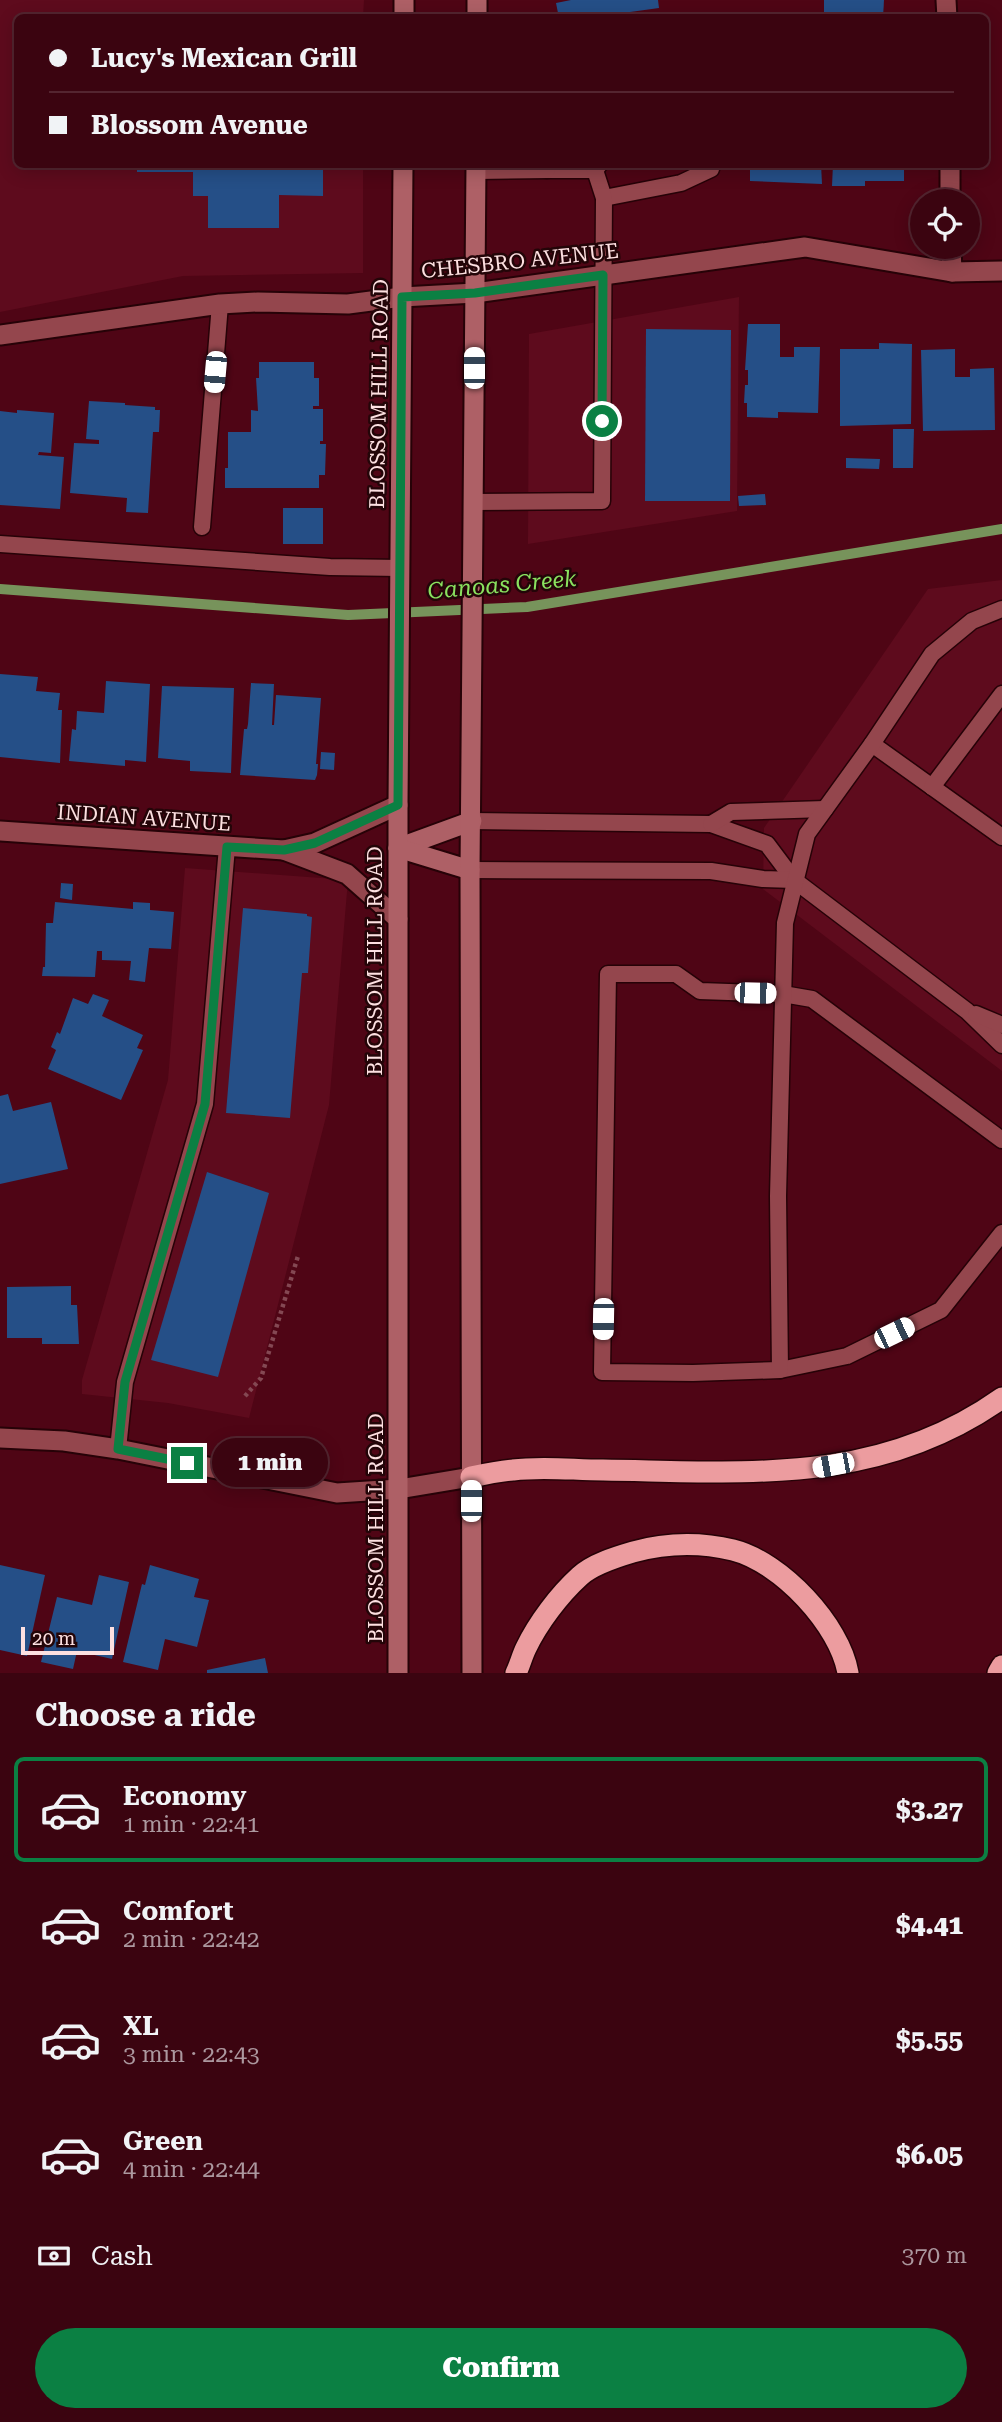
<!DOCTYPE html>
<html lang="en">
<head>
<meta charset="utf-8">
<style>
	:root { --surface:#3b0410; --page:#46121e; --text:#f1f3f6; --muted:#ac989f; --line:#542530; --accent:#0b8043 }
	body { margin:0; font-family:"Roboto Serif",serif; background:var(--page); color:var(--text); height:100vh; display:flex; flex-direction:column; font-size:26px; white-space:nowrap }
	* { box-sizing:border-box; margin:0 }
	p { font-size:23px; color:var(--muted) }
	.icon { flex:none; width:38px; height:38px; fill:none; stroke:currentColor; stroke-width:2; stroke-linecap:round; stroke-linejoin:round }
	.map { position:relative; height:1673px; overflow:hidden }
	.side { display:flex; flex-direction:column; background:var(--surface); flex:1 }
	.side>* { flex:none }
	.banner { position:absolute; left:14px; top:14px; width:975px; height:154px; border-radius:10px; box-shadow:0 4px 18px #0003,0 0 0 2px var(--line); display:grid; align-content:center; height:154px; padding:0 35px; background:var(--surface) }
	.controls { position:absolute; left:910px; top:189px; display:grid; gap:14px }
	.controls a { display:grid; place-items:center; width:70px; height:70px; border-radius:50%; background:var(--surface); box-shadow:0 4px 18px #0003,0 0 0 2px var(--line); font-size:35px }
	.scale { position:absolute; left:21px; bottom:18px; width:93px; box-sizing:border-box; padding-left:7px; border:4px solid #fde0e1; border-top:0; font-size:19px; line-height:24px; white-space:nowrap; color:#fde0e1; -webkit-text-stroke:5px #230508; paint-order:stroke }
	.end { position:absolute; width:32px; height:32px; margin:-16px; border:9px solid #0b8043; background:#fff; box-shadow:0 0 0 4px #fff }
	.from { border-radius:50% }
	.bubble { position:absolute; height:49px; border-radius:24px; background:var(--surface); box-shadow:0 4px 18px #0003,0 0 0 2px var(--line); font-size:23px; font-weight:800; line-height:49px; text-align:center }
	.car { position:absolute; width:21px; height:42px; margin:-21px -10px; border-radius:9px; box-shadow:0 0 5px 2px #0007; background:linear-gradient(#fff 24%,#345 0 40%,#fff 0 76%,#345 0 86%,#fff 0) }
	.banner b { display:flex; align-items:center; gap:24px; height:66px; font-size:26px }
	.banner b+b { border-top:2px solid var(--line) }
	.banner i { width:18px; height:18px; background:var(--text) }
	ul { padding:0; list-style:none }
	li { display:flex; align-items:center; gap:21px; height:105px; margin:0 14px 10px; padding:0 21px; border:4px solid transparent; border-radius:10px }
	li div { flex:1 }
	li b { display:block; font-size:26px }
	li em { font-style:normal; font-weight:800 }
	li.current { border-color:var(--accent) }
	li>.icon { width:63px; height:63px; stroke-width:1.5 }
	h2 { padding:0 35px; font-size:32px; line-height:84px }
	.pay { display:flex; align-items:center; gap:18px; height:77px; padding:0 35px; font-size:26px }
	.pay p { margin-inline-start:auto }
	.button { display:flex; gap:14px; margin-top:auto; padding:14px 35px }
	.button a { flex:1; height:80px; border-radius:42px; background:var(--accent); color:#fff; font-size:28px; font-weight:800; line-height:80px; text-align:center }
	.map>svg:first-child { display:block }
	.built { fill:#5e0b1d }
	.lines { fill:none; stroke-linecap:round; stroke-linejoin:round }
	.stream { stroke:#77935b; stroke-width:10 }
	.building { fill:#254f87 }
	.service-casing { stroke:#260207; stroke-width:19 }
	.minor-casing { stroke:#260207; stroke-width:23 }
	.tertiary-casing { stroke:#260207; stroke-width:23 }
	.secondary-casing { stroke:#260207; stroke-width:23 }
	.motorway-casing { stroke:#260207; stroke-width:24 }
	.path { stroke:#844853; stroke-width:4.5; stroke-dasharray:3.5 3.5; stroke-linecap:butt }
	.service { stroke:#94464d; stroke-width:16 }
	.minor { stroke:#94464d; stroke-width:19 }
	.tertiary { stroke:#94464d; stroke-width:19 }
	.secondary { stroke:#ae6066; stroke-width:19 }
	.motorway { stroke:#ec9c9f; stroke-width:21 }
	.route { stroke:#0b8043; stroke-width:9 }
	.labels { text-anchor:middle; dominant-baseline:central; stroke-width:5; stroke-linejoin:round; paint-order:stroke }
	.street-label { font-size:21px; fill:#fde0e1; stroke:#230508 }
	.water-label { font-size:23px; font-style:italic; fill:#8ae25f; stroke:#230508 }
</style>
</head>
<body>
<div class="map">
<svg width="1002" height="1673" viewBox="0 0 1002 1673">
	<rect width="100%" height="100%" fill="#4f0515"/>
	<g class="built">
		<path d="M 0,0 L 364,0 L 363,17 L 18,18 L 18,164 L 363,165 L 363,273 L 183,276 L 0,312 Z"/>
		<path d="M 739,297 L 737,511 L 528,544 L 529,334 Z"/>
		<path d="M 1002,580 L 1002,1071 L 763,889 L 764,828 L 928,589 Z"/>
		<path d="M 185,868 L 348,880 L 329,1105 L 249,1418 L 168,1403 L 82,1394 L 82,1380 L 168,1080 Z"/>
	</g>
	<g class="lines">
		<path class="stream" d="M 0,589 L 348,615 L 527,607 L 1002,529"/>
	</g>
	<g class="building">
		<path d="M 571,0 L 658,0 L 659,8 L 594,17 L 594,14 L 559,18 L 556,3 Z"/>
		<path d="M 824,0 L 884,0 L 883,18 L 824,18 Z"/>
		<path d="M 137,164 L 323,164 L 323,196 L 279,195 L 279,228 L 208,228 L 208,196 L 193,196 L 193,172 L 137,172 Z"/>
		<path d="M 750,164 L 821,164 L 822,184 L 750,181 Z"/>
		<path d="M 833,164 L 904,164 L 904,181 L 865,181 L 865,186 L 832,186 Z"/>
		<path d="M 748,324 L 780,324 L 780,357 L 794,357 L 794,347 L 820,347 L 818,413 L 778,412 L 778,418 L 747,417 L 747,403 L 744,403 L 745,385 L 748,385 L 748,370 L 745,370 Z"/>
		<path d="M 646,329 L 731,330 L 730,501 L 645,501 Z"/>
		<path d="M 879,343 L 912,344 L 911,424 L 840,426 L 840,349 L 879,349 Z"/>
		<path d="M 955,349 L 955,377 L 970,377 L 970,369 L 994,368 L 995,430 L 923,431 L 921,350 Z"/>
		<path d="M 259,362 L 314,362 L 314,378 L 319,378 L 319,406 L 313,406 L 313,409 L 323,409 L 323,441 L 320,441 L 320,444 L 326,444 L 325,475 L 319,475 L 319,488 L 225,488 L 225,468 L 228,468 L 228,432 L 251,432 L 251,410 L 258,411 L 256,378 L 259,378 Z"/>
		<path d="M 89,401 L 125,403 L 125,405 L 155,407 L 155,410 L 160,410 L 159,432 L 153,432 L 148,513 L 126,512 L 127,498 L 70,493 L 74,443 L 99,444 L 99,440 L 86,439 Z"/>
		<path d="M 17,410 L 54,413 L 51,453 L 39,452 L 38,455 L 64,457 L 60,509 L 0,505 L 0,411 L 17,413 Z"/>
		<path d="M 893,429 L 914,429 L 913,468 L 893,468 Z"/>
		<path d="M 846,458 L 880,459 L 879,469 L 846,468 Z"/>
		<path d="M 765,494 L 766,505 L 739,506 L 738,496 Z"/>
		<rect x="283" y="508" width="40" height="36"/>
		<path d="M 0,674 L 38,677 L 36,691 L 60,693 L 58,710 L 62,710 L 60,763 L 0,757 Z"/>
		<path d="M 106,681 L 150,684 L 146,762 L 125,760 L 125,766 L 69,761 L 72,729 L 76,730 L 77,711 L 104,713 Z"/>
		<path d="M 251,683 L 274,684 L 272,725 L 274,725 L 276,695 L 321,698 L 316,764 L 318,764 L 317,775 L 315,780 L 240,775 L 244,729 L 247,729 L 248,724 Z"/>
		<path d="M 162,686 L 234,688 L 231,773 L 190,771 L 190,761 L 158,758 Z"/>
		<path d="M 321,752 L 335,753 L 334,770 L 320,769 Z"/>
		<path d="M 61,883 L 73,884 L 72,900 L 60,898 Z"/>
		<path d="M 55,902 L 133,909 L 133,902 L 150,903 L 150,910 L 174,912 L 171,949 L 149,948 L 145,982 L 129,980 L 131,961 L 102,960 L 102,951 L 97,951 L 95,977 L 42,976 L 43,967 L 45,967 L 46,923 L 53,923 Z"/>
		<path d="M 243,908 L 307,914 L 307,916 L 312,917 L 308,973 L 302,973 L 290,1118 L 226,1113 Z"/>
		<path d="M 93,994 L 109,1000 L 102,1016 L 143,1035 L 137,1048 L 143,1050 L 121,1100 L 48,1069 L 56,1050 L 51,1047 L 57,1032 L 60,1034 L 73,998 L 88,1004 Z"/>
		<path d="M 8,1094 L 13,1111 L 51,1102 L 68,1169 L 0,1184 L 0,1096 Z"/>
		<path d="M 207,1172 L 269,1193 L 218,1377 L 151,1360 Z"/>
		<path d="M 71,1286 L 71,1305 L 77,1305 L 79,1344 L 42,1344 L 42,1338 L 7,1338 L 7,1287 Z"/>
		<path d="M 0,1565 L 45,1575 L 27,1656 L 0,1650 Z"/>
		<path d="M 150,1565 L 199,1579 L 194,1597 L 209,1600 L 197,1647 L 165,1639 L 158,1670 L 123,1662 L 142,1584 L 145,1585 Z"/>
		<path d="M 99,1575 L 129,1582 L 112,1659 L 77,1651 L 73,1669 L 41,1662 L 57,1597 L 92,1605 Z"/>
		<path d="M 265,1658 L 268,1673 L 207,1673 L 207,1670 Z"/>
	</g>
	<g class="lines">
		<defs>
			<g id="service">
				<path d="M 547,164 L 547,170 L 595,170 L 600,164"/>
				<path d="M 476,171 L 547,170"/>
				<path d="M 604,198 L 681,183 L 711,169 L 712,164"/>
				<path d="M 473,502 L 602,501 L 604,198 L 593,164"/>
				<path d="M 202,527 L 220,304"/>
				<path d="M 0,544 L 330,567 L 400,568"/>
				<path d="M 872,744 L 1002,837"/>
				<path d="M 932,787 L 1002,694"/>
				<path d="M 472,821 L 711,824 L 767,844 L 794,880 L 967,1011 L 1002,1045"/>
				<path d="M 711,824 L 731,812 L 825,809"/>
				<path d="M 470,870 L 711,871 L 763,879 L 794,880"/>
				<path d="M 976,1014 L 1002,1025"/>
				<path d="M 1002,1140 L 812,999 L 783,994 L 700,991 L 676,974 L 608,974 L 602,1372 L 693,1373 L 780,1370 L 847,1356 L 941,1310 L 1002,1233"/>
				<path d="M 780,1370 L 778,1196 L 785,923 L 807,834 L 872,744 L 932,654 L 972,621 L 1002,609"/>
				<path d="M 118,1449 L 125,1382 L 205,1104 L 227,847"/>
			</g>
			<g id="minor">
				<path d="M 946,0 L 947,18"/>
				<path d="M 950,164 L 950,201"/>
				<path d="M 951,247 L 952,272"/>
				<path d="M 0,335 L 220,304 L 258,302 L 348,304 L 402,297 L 475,293 L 805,247 L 952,272 L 1002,271"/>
				<path d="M 0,831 L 284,850 L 315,843 L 398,805"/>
				<path d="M 284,850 L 347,874 L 398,919"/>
			</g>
			<path id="tertiary" d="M 0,1438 L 64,1441 L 118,1449 L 337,1493 L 399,1489 L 471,1477"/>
			<g id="secondary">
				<path d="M 404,18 L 404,0"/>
				<path d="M 477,18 L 477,0"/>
				<path d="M 398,848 L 472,821"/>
				<path d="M 398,848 L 470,870"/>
				<path d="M 398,1673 L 398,805 L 403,164"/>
				<path d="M 472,1673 L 470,870 L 476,164"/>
			</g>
			<g id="motorway">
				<path d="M 471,1477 C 485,1474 499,1471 513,1470 C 542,1466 574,1470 603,1470 C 746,1472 878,1486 1002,1398"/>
				<path d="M 516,1673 C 520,1665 522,1656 526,1648 C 538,1623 559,1595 580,1576 C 593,1564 616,1557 633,1552 C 666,1543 699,1542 733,1550 C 781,1562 840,1625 848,1673"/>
				<path d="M 998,1673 L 1002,1666"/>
			</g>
		</defs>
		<use href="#service" class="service-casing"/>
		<use href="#minor" class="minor-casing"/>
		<use href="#tertiary" class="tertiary-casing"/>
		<use href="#secondary" class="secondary-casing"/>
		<use href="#motorway" class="motorway-casing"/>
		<path class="path" d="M 245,1396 L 261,1378 L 298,1256"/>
		<use href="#service" class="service"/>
		<use href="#minor" class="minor"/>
		<use href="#tertiary" class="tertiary"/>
		<use href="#secondary" class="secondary"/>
		<use href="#motorway" class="motorway"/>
	</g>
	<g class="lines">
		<path class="route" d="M 187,1463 L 118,1449 L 125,1382 L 205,1104 L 227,847 L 284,850 L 315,843 L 398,805 L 402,297 L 475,293 L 603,275 L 602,421"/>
	</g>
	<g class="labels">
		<g class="street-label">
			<text transform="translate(520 261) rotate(-6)">CHESBRO AVENUE</text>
			<text transform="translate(379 394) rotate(-89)">BLOSSOM HILL ROAD</text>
			<text transform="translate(144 818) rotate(4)">INDIAN AVENUE</text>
			<text transform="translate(375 961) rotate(-90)">BLOSSOM HILL ROAD</text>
			<text transform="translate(376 1528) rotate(-90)">BLOSSOM HILL ROAD</text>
		</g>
		<g class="water-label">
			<text transform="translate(502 585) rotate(-5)">Canoas Creek</text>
		</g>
	</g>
</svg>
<div class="controls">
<a><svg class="icon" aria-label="locate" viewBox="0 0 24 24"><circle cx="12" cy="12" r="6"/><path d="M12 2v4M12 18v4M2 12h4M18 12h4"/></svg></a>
</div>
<div class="scale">20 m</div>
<i class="end from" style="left:602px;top:421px"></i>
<i class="end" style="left:187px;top:1463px"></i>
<div class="bubble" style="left:212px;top:1438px;width:116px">1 min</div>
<i class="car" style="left:474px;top:368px;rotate:0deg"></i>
<i class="car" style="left:215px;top:372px;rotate:185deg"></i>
<i class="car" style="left:755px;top:993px;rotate:91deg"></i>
<i class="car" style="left:603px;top:1319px;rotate:181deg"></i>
<i class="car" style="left:894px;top:1333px;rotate:64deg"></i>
<i class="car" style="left:833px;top:1465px;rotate:259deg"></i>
<i class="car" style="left:471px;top:1501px;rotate:0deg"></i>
<div class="banner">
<b><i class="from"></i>Lucy's Mexican Grill</b>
<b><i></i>Blossom Avenue</b>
</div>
</div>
<section class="side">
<h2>Choose a ride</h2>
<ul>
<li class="current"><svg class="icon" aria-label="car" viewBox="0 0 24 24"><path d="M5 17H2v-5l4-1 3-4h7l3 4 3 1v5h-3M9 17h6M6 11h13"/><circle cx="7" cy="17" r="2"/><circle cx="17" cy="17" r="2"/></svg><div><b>Economy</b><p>1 min · 22:41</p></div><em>$3.27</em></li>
<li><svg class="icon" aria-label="car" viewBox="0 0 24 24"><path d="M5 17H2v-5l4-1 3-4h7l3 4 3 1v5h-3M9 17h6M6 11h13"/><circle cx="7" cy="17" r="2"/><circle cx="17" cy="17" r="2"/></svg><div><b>Comfort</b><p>2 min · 22:42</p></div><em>$4.41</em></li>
<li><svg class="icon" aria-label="car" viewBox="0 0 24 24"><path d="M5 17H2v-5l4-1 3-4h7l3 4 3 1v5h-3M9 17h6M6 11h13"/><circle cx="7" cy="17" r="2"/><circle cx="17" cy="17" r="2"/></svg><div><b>XL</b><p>3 min · 22:43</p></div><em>$5.55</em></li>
<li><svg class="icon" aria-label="car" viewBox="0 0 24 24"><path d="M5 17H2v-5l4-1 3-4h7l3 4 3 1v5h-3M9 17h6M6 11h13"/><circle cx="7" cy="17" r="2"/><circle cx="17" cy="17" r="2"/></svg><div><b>Green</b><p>4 min · 22:44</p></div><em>$6.05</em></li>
</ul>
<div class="pay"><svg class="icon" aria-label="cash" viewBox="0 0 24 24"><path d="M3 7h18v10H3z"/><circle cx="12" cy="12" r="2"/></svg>Cash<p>370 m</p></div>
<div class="button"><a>Confirm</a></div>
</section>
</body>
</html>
